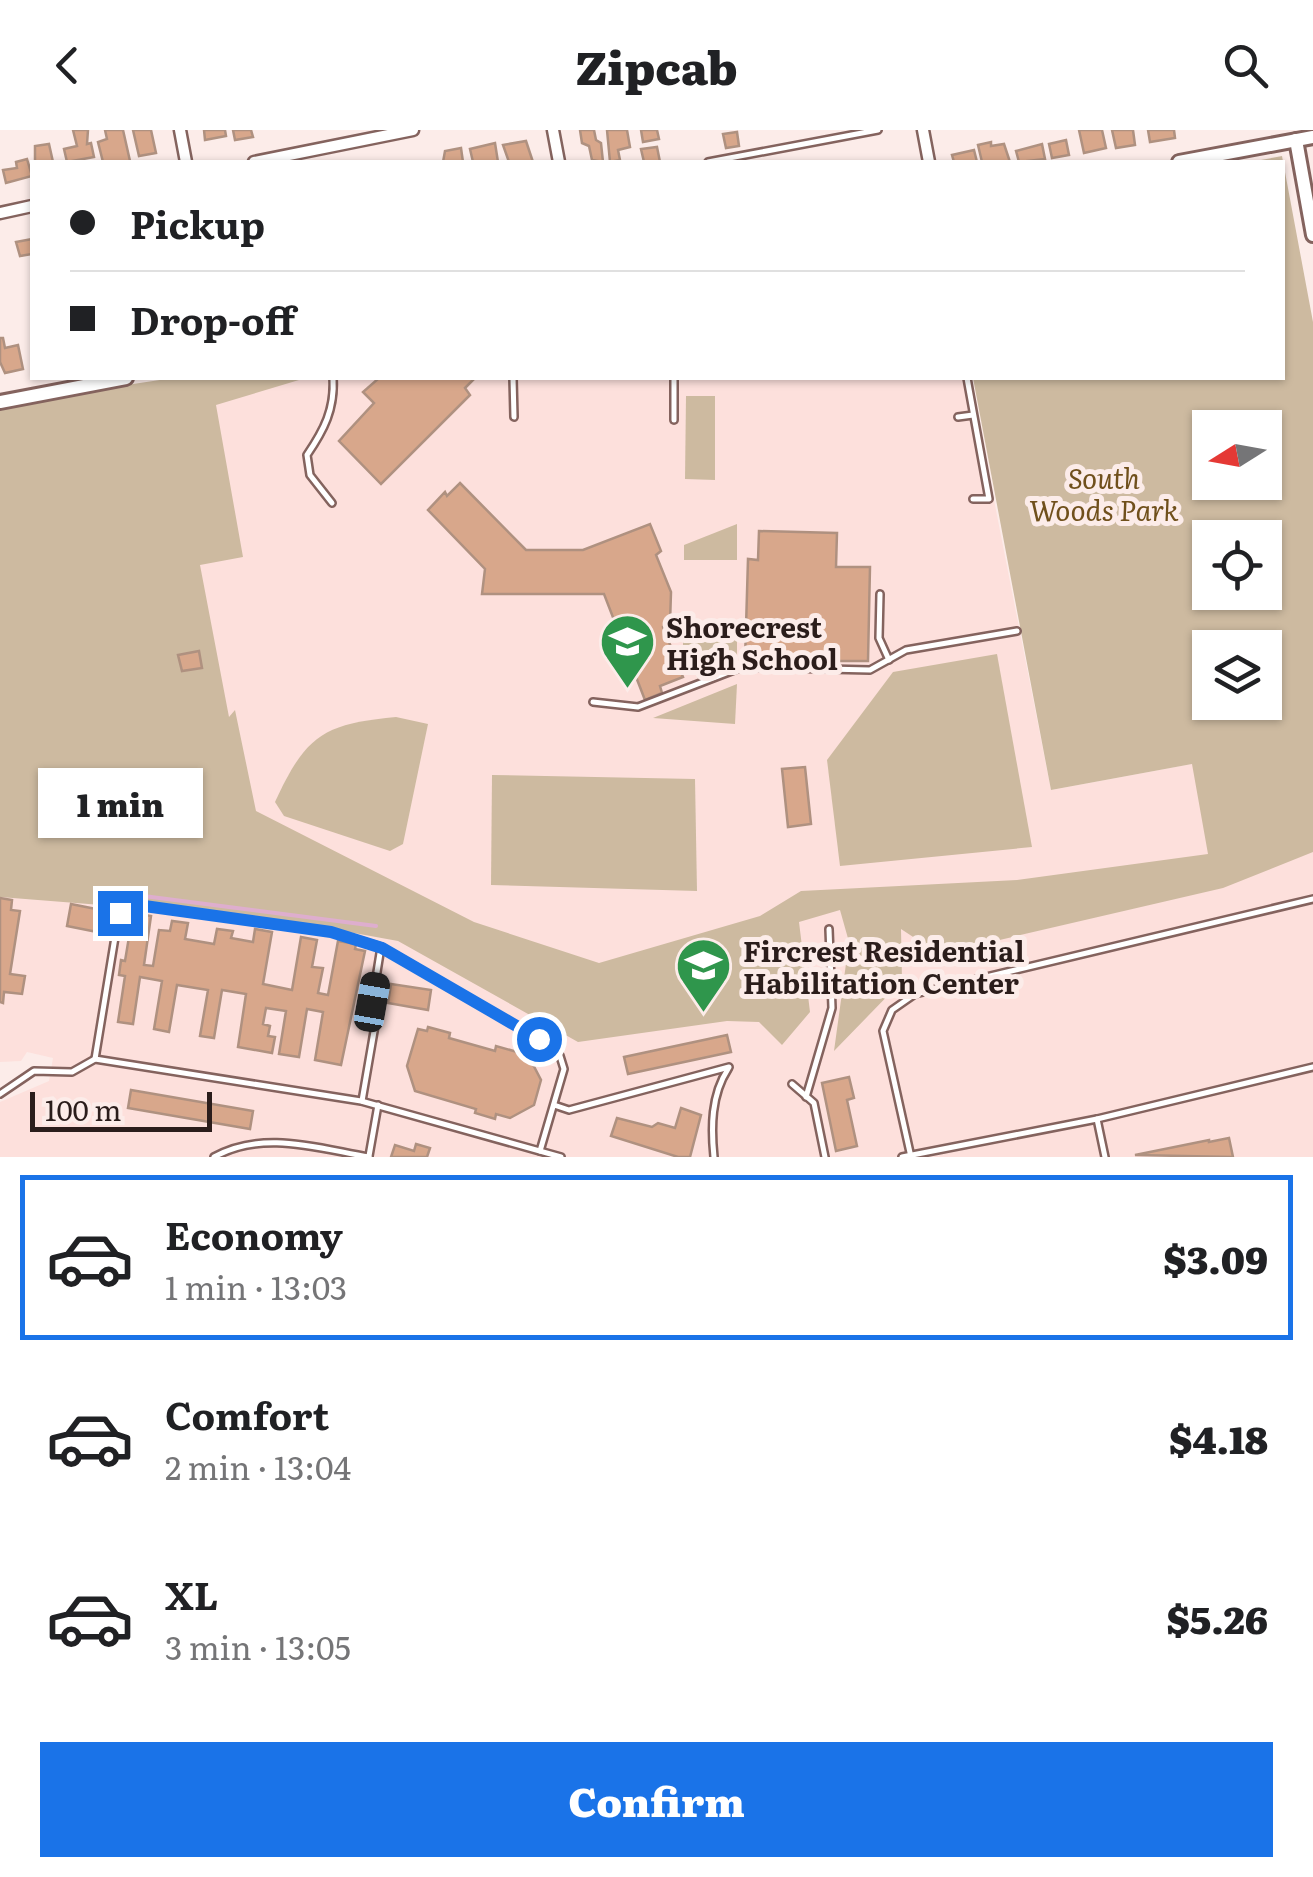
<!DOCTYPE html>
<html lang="en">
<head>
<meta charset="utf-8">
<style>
	:root { --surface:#fff; --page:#f6f6f6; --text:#202124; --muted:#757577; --line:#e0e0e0; --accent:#1a73e8 }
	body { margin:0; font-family:Literata,serif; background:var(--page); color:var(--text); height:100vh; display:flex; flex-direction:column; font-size:38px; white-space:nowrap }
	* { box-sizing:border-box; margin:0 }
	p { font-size:32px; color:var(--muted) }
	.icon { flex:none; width:55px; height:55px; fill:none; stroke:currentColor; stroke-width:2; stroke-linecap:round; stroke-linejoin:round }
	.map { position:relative; height:1027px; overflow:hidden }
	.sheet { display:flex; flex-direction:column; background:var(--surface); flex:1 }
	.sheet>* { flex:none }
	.banner { position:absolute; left:30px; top:30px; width:1255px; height:220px; border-radius:0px; box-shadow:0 2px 8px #0004; display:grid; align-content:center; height:220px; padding:0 40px; background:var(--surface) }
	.needle { width:65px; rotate:259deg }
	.controls { position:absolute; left:1192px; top:280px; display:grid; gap:20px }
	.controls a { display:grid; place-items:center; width:90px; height:90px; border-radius:0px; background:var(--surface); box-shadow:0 2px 8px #0004; font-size:50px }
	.scale { position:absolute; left:30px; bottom:25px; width:182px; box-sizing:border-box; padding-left:10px; border:5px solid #2b1d1b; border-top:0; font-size:28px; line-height:35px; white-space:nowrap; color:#2b1d1b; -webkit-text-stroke:8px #fcece9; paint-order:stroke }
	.end { position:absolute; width:45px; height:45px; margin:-22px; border:12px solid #1a73e8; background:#fff; box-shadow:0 0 0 5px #fff }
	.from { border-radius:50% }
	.bubble { position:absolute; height:70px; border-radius:0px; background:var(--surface); box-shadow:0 2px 8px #0004; font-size:32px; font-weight:800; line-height:70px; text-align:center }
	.car { position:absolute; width:30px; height:60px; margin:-30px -15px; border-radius:12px; box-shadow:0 0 8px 2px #0007; background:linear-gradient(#222 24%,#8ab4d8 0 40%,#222 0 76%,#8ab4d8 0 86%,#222 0) }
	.banner b { display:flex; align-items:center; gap:35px; height:95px; font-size:38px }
	.banner b+b { border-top:2px solid var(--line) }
	.banner i { width:25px; height:25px; background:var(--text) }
	ul { padding:18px 0 0; list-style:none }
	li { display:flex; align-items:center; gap:30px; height:165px; margin:0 20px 15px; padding:0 20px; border:5px solid transparent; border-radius:0px }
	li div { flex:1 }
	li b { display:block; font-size:38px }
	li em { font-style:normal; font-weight:800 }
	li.active { border-color:var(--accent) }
	li>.icon { width:90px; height:90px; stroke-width:1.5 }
	.cta { display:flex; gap:20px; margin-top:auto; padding:20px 40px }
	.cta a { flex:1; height:115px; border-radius:0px; background:var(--accent); color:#fff; font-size:40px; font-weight:800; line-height:115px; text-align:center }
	header { display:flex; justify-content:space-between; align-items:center; height:130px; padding:0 40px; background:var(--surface); font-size:45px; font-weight:800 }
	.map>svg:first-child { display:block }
	.built { fill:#fde0dc }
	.green { fill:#cdbaa0; fill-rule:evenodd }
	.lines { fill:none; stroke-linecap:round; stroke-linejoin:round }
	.stream { stroke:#deaece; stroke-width:4 }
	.building { fill:#d8a78b; stroke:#af9180; stroke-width:2.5 }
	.service-casing { stroke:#84635e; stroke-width:10 }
	.minor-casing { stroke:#84635e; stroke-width:15 }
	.tertiary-casing { stroke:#84635e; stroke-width:18 }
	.service { stroke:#fff; stroke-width:5 }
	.minor { stroke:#fff; stroke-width:10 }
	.tertiary { stroke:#fff; stroke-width:12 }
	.route { stroke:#1a73e8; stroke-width:12 }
	.labels { text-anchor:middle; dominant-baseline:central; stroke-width:10; stroke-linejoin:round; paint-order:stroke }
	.park-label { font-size:28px; font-style:italic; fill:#70501c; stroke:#fcece9 }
	.poi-label { font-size:28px; font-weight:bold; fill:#2b1d1b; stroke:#fcece9; text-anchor:start }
</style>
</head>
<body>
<header><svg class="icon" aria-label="back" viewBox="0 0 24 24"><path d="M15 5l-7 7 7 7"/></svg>Zipcab<svg class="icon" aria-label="search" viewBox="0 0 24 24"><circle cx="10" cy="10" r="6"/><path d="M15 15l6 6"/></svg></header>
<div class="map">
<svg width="1313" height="1027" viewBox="0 0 1313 1027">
	<rect width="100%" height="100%" fill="#fcece9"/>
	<path class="built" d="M 186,248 L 970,248 L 1051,660 L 1192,634 L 1313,703 L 1313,1027 L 0,1027 L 0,972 L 49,951 L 53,928 L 27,922 L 21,931 L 0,932 L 0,767 L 263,768 L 164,251 Z"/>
	<g class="green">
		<path d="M 1282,26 L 1313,192 L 1313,722 L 1223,758 L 939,824 L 901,799 L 902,851 L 834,921 L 849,812 L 840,780 L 799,792 L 810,882 L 782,915 L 759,892 L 727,891 L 578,912 L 398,811 L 277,789 L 0,767 L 0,274 L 173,248 L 298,248 L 299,250 L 216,275 L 243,427 L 200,435 L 229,587 L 235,580 L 256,681 L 474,792 L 599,833 L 760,786 L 801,761 L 1017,750 L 1208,724 L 1192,634 L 1051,660 L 973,248 L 1282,248 L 1282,32 L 1250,32 ZM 1210,298 L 1265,298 L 1265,352 L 1210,352 ZM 1210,408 L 1265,408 L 1265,462 L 1210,462 ZM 1210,518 L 1265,518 L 1265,572 L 1210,572 Z"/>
		<path d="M 686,266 L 715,266 L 715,350 L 685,349 Z"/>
		<path d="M 737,394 L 737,430 L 684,430 L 684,415 Z"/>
		<path d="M 683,504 L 737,505 L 737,534 L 698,549 L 683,516 Z"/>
		<path d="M 997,524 L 1032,717 L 840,736 L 827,630 L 893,542 Z"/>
		<path d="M 737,554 L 735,594 L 653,588 Z"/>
		<path d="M 396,587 L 428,594 L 403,714 L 390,721 L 284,686 L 275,672 C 306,605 323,594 396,587 Z"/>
		<path d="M 492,645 L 695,649 L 697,761 L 491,755 Z"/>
	</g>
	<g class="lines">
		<path class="stream" d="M 128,764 L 376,796"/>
	</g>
	<g class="building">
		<path d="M 73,0 L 88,0 L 87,14 L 91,13 L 94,27 L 67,32 L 64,19 L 77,16 Z"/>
		<path d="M 105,0 L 123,0 L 130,31 L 103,32 L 98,12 L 107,9 Z"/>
		<path d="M 133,0 L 151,0 L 156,23 L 139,26 Z"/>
		<path d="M 204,0 L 225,0 L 226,6 L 205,10 Z"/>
		<path d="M 233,0 L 251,0 L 253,7 L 235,10 Z"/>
		<path d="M 580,0 L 594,0 L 596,10 L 601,13 L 603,32 L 592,30 L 589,16 L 582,13 Z"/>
		<path d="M 607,0 L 627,0 L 630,17 L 618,20 L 620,30 L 610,32 Z"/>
		<path d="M 641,0 L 657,0 L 659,9 L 643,12 Z"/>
		<path d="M 1079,0 L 1102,0 L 1106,18 L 1084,23 Z"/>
		<path d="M 1112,0 L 1133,0 L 1135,15 L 1116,18 Z"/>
		<path d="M 1148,0 L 1174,0 L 1175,8 L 1150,12 Z"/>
		<path d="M 737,2 L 739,16 L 726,18 L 723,4 Z"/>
		<path d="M 1066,10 L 1069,25 L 1052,28 L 1049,14 Z"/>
		<path d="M 526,11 L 533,32 L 509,32 L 503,15 Z"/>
		<path d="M 991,12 L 991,16 L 1004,14 L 1010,32 L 982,32 L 978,15 Z"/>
		<path d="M 495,13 L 498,32 L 473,32 L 470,19 Z"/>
		<path d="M 49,14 L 53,32 L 35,32 L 35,16 Z"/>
		<path d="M 1042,14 L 1045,29 L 1019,32 L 1016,21 Z"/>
		<path d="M 657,17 L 660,32 L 644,32 L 641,19 Z"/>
		<path d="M 461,18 L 463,32 L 443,32 L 445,21 Z"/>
		<path d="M 974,20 L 977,32 L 954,32 L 952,25 Z"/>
		<path d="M 27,29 L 32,46 L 6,53 L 3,40 L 17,38 L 16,32 Z"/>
		<path d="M 32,109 L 32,124 L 20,126 L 16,112 Z"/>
		<path d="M 0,208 L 3,208 L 5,218 L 18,215 L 23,239 L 5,243 L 0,232 Z"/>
		<path d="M 379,248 L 475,248 L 465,258 L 470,265 L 381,354 L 339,311 L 374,273 L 363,262 Z"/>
		<path d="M 460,353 L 526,420 L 583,420 L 650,394 L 661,421 L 656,425 L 671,462 L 670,493 L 663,497 L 683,547 L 660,556 L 662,563 L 645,570 L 604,464 L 482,464 L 485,439 L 428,380 L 445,362 L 447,366 Z"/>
		<path d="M 759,401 L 837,403 L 836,437 L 870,437 L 868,531 L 745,531 L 748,429 L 758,430 Z"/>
		<path d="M 199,521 L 202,538 L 182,541 L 178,525 Z"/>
		<path d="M 805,637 L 811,694 L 788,697 L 782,639 Z"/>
		<path d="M 0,768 L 12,770 L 11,780 L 20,781 L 10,844 L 25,846 L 22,864 L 4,862 L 3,873 L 0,872 Z"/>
		<path d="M 71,774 L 111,782 L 107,804 L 67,796 Z"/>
		<path d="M 133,783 L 151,786 L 144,835 L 153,836 L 159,800 L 170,801 L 172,791 L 188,793 L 185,809 L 214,814 L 217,799 L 233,801 L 231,808 L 253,812 L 255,799 L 272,802 L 263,854 L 292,860 L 301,807 L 317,810 L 312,837 L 323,838 L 318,863 L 328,865 L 338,811 L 356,814 L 355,819 L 365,821 L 341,935 L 315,930 L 323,882 L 307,879 L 299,927 L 279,924 L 286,881 L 266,878 L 263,894 L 270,896 L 268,906 L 275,907 L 272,923 L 238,917 L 246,864 L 222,860 L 214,908 L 200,906 L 208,860 L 177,855 L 169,902 L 154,899 L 162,851 L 140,847 L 133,894 L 118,892 L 125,846 L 119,845 L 121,830 L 125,831 Z"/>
		<path d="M 391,854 L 431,860 L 428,880 L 388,873 Z"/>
		<path d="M 428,897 L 450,903 L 449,908 L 495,921 L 496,916 L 528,925 L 541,950 L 534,975 L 510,988 L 496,984 L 495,989 L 475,983 L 476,979 L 415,961 L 407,936 L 418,899 L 427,901 Z"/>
		<path d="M 727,905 L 731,922 L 628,944 L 624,927 Z"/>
		<path d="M 849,947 L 854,968 L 847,970 L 857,1016 L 836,1021 L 822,953 Z"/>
		<path d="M 131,960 L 253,981 L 250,999 L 128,978 Z"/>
		<path d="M 681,978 L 701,985 L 690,1027 L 678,1027 L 611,1006 L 617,988 L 652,997 L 658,993 L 675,998 Z"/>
		<path d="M 1229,1008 L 1233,1027 L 1135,1025 L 1209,1010 L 1209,1012 Z"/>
		<path d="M 416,1014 L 430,1018 L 427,1027 L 391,1027 L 395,1015 L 414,1021 Z"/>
	</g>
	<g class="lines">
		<defs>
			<g id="service">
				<path d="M 708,32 L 878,0"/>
				<path d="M 513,248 L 514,287"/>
				<path d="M 967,248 L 989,369 L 973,369"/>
				<path d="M 958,287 L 973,285"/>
				<path d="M 674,290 L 674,248"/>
				<path d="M 332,373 L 310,345 L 307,325 C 324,300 335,279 333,248"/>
				<path d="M 880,464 L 879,508 L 889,530"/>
				<path d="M 593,572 L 638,577 L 742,537 L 870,540 L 906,520 L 1017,501"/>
				<path d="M 95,929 L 119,783 L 130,774 L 331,802 L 381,817 L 539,909 L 560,926 L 564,939 L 540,1021"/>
				<path d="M 792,954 L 814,973 L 825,1027"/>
				<path d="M 0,964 L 34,941 L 72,942 L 95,929 L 361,971 L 561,1027"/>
				<path d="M 806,967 L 832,878 L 829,799"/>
				<path d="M 362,971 L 377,884 L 372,873 L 381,817"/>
				<path d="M 554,975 L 569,980 L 729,937"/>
				<path d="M 369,1026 L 378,975"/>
				<path d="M 214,1027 C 263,1000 316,1018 369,1027"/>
				<path d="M 714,1027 C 711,998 711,965 728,939"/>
				<path d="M 902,1027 L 1097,989"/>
				<path d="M 911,1027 L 883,901 L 892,880 L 915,864 L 1313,769"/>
				<path d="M 1105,1027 L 1097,989 L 1313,937"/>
			</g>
			<g id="minor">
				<path d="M 180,0 L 186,32"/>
				<path d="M 553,0 L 559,32"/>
				<path d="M 923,0 L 929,32"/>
				<path d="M 254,32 L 413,0"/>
				<path d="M 0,83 L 32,76"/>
			</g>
			<g id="tertiary">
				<path d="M 1296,10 L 1313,105"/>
				<path d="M 1179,32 L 1313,7"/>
				<path d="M 0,272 L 126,248"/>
			</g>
		</defs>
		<use href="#service" class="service-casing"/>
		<use href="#minor" class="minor-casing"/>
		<use href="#tertiary" class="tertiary-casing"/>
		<use href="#service" class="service"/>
		<use href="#minor" class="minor"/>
		<use href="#tertiary" class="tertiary"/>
	</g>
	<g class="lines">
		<path class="route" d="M 120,783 L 130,774 L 331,802 L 382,818 L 539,909"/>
	</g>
	<defs>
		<symbol id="school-pin" viewBox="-11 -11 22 30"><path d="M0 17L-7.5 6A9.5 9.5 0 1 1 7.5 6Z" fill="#2f964c" stroke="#fcece9"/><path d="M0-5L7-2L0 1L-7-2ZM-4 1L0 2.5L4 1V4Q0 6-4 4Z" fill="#fff"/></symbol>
	</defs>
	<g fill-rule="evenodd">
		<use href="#school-pin" x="596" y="480" width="63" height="86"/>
		<use href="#school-pin" x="672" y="804" width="63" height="86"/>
	</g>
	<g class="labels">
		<g class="park-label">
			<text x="1104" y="347">South<tspan x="1104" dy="32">Woods Park</tspan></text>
		</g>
		<g class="poi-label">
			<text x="666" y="496">Shorecrest<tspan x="666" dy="32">High School</tspan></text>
			<text x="743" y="820">Fircrest Residential<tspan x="743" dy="32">Habilitation Center</tspan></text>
		</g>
	</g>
</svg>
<div class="controls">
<a><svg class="needle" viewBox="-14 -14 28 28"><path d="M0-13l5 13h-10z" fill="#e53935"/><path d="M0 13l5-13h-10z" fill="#757577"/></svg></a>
<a><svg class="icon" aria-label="locate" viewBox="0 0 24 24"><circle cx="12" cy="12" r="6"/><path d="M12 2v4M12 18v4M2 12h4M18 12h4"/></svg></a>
<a><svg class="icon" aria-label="layers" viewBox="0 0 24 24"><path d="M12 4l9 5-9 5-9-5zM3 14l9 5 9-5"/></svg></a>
</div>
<div class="scale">100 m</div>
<i class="end from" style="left:539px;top:909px"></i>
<i class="end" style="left:120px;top:783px"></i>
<div class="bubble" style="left:38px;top:638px;width:165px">1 min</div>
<i class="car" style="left:372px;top:872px;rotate:10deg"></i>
<div class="banner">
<b><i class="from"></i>Pickup</b>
<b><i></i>Drop-off</b>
</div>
</div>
<section class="sheet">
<ul>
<li class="active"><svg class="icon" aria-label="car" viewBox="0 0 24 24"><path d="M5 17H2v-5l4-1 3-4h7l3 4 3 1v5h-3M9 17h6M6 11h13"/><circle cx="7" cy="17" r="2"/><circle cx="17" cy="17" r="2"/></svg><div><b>Economy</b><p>1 min · 13:03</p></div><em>$3.09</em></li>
<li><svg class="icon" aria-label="car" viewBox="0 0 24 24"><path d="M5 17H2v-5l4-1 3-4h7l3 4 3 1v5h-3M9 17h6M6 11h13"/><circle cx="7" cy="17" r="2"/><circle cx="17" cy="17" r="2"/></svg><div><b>Comfort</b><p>2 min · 13:04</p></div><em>$4.18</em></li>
<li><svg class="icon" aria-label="car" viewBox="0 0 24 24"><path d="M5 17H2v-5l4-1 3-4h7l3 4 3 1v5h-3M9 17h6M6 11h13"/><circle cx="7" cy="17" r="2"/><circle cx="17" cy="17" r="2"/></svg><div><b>XL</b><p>3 min · 13:05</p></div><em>$5.26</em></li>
</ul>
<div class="cta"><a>Confirm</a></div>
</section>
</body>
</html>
